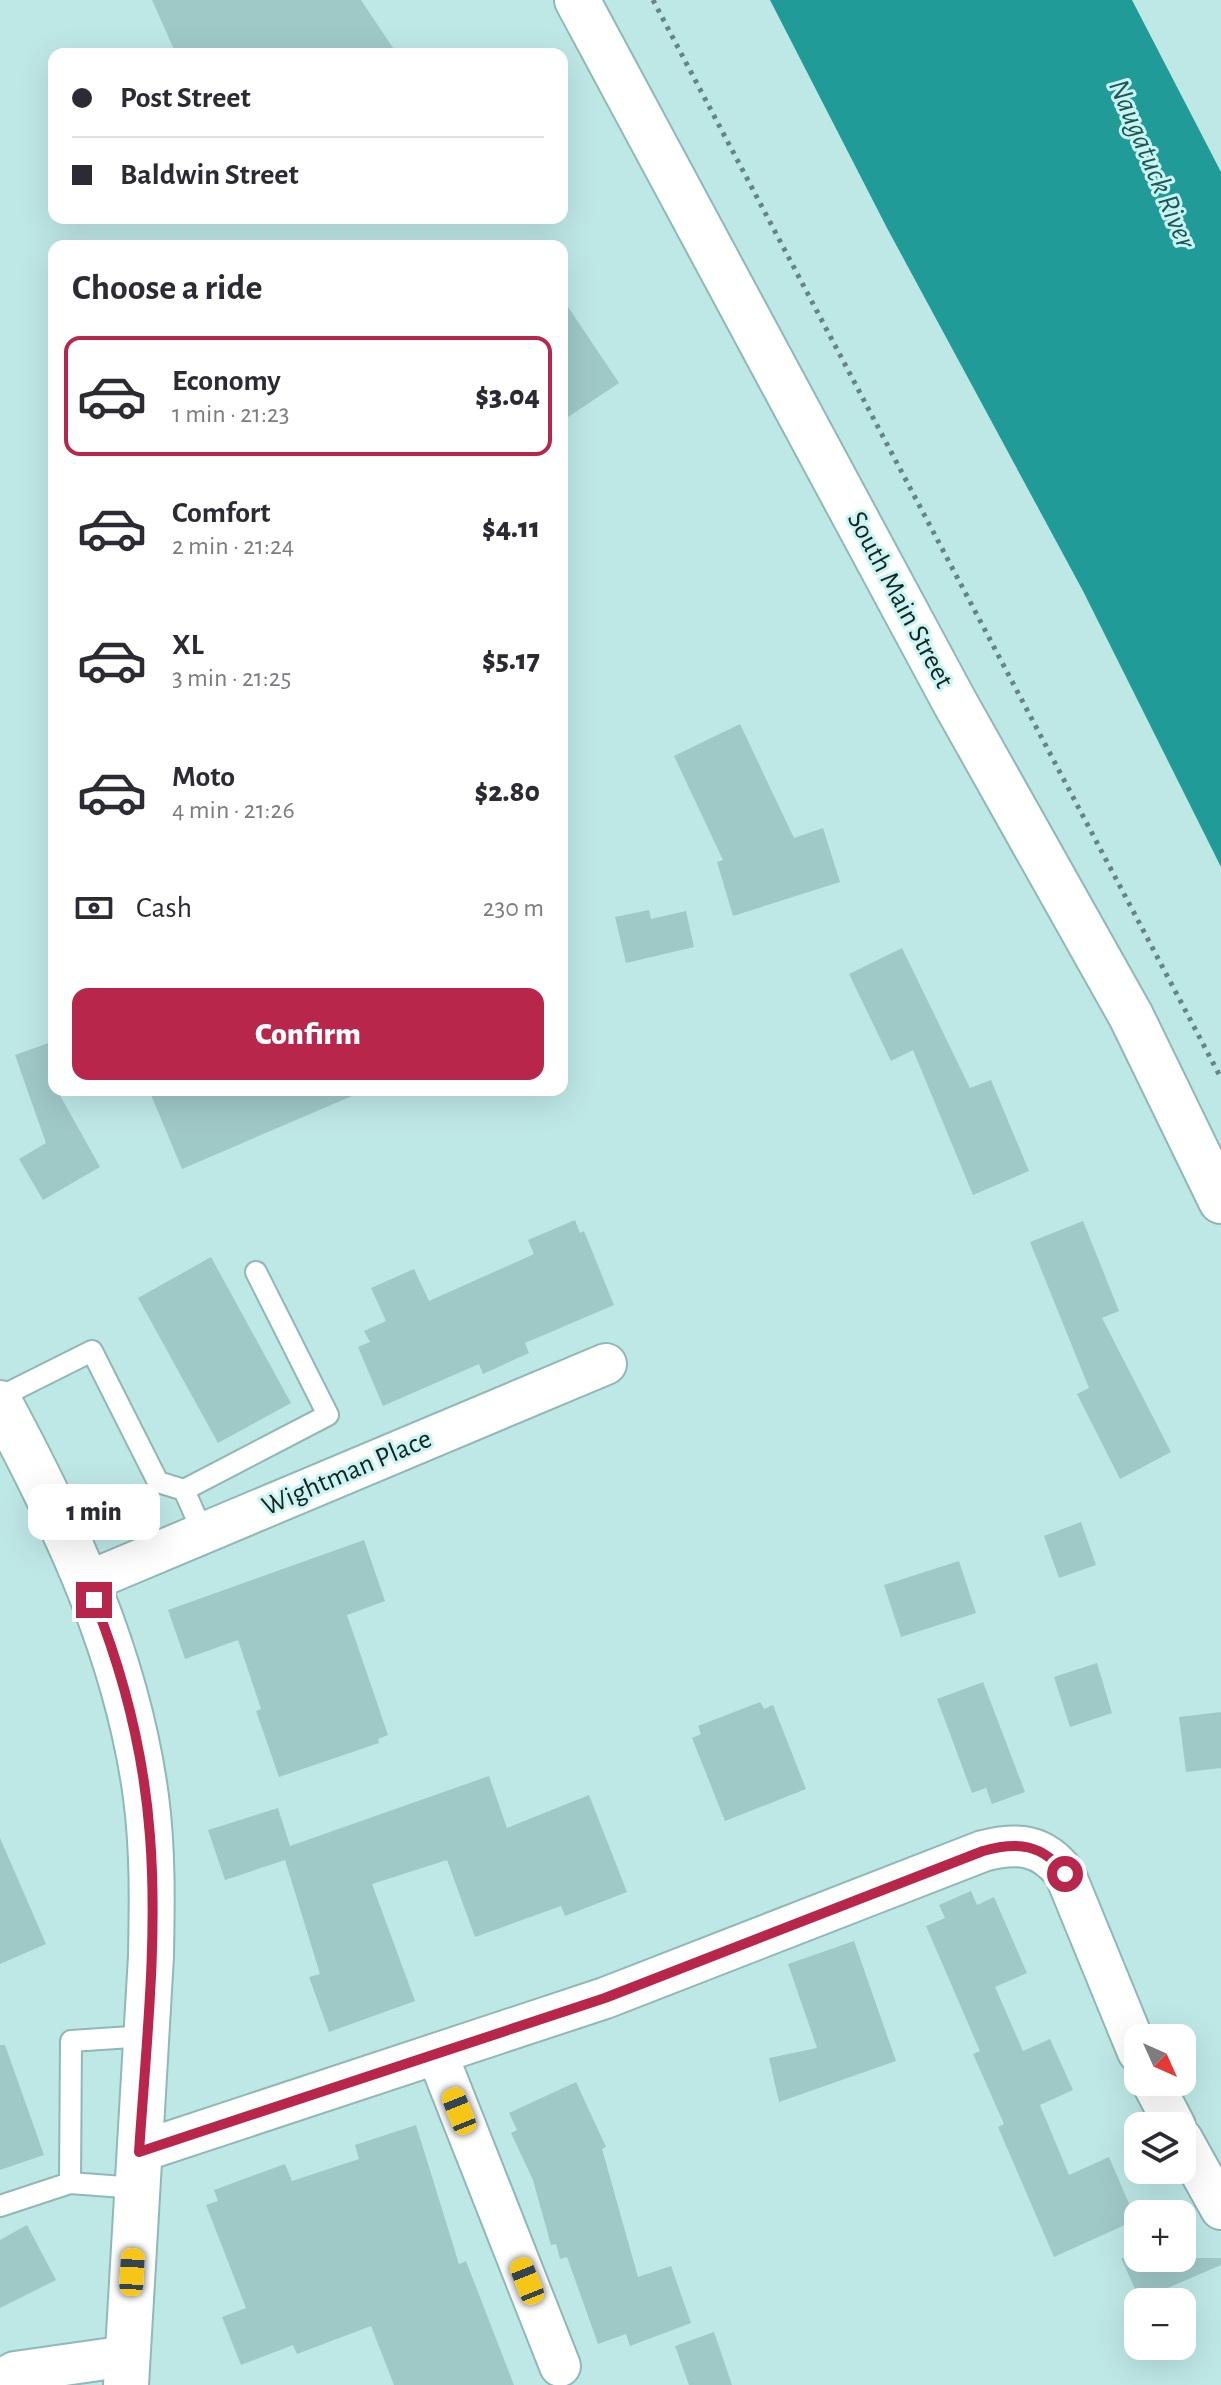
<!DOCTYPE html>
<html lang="en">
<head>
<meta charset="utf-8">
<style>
	:root { --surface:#fff; --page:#f7f7f7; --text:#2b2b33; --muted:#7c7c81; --line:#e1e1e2; --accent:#b8274b }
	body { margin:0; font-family:"Alegreya Sans",sans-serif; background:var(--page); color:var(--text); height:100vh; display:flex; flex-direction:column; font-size:30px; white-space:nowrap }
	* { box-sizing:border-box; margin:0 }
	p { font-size:26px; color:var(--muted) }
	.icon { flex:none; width:44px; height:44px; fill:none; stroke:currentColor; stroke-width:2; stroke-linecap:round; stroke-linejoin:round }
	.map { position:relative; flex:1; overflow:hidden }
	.panel { position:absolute; left:48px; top:240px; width:520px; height:856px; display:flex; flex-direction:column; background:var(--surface); border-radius:16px; box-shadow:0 8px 32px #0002 }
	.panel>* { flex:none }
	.top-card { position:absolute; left:48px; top:48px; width:520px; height:176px; border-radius:16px; box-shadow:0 8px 32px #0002; display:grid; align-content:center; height:176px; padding:0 24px; background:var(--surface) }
	.needle { width:52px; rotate:135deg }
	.controls { position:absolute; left:1124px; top:2024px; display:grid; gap:16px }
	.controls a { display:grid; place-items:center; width:72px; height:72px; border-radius:16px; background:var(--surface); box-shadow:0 8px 32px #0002; font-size:40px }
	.end { position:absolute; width:36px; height:36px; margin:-18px; border:10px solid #b8274b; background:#fff; box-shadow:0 0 0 4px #fff }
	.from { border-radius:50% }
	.bubble { position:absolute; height:56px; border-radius:16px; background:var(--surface); box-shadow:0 8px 32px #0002; font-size:26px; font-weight:800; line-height:56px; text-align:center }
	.car { position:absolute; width:24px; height:48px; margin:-24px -12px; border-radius:10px; box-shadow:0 0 6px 2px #0007; background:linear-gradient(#f5c518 24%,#345 0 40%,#f5c518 0 76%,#345 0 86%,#f5c518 0) }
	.top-card b { display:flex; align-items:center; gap:28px; height:76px; font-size:30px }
	.top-card b+b { border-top:2px solid var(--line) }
	.top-card i { width:20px; height:20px; background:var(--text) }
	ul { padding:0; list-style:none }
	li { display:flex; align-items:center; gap:24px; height:120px; margin:0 16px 12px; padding:0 8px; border:4px solid transparent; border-radius:16px }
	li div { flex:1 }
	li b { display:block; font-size:30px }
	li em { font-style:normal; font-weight:800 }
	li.selected { border-color:var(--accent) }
	li>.icon { width:72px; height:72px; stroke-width:1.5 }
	h2 { padding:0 24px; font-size:36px; line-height:96px }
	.pay { display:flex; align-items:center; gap:20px; height:88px; padding:0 24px; font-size:30px }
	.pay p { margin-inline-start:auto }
	.primary-button { display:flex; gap:16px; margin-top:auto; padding:16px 24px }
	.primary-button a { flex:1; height:92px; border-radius:16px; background:var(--accent); color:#fff; font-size:32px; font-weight:800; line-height:92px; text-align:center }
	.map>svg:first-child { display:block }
	.water { fill:#219b98 }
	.building { fill:#9fc9c7 }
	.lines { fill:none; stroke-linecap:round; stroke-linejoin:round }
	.lane-casing { stroke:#8fb8b6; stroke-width:24 }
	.street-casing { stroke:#8fb8b6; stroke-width:44 }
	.secondary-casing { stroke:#8fb8b6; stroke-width:48 }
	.primary-casing { stroke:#8fb8b6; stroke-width:48 }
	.path { stroke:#678382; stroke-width:5; stroke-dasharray:4 6; stroke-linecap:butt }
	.lane { stroke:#fff; stroke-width:20 }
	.street { stroke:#fff; stroke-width:40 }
	.secondary { stroke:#fff; stroke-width:44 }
	.primary { stroke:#fff; stroke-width:44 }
	.route { stroke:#b8274b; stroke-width:10 }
	.labels { text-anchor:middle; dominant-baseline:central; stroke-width:6; stroke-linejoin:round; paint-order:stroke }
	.street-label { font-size:28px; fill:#142423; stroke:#cbf5f3 }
	.water-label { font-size:30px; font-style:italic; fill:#1a5857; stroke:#cbf5f3 }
</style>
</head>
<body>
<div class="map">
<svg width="1221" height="2385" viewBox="0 0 1221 2385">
	<rect width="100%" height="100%" fill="#bee8e6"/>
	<path class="water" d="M 770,0 L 1132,0 L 1221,172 L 1221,867 L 1083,591 L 887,228 Z"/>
	<g class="building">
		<path d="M 152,0 L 361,0 L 397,54 L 176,54 Z"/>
		<path d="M 562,298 L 619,383 L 562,421 Z"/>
		<path d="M 740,724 L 794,838 L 823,828 L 840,882 L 733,916 L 717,862 L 723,860 L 674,756 Z"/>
		<path d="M 649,910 L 651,919 L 686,911 L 694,947 L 626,963 L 615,917 Z"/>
		<path d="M 902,948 L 970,1088 L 991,1080 L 1029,1171 L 973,1195 L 913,1050 L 891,1061 L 849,974 Z"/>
		<path d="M 54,1041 L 54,1090 L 57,1090 L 100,1167 L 43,1200 L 19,1159 L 46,1143 L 15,1055 Z"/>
		<path d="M 149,1090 L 366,1090 L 182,1169 Z"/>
		<path d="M 575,1220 L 580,1233 L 584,1231 L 614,1305 L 525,1343 L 529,1353 L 483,1374 L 479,1364 L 383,1406 L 358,1347 L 370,1342 L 364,1331 L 386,1321 L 371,1288 L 414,1269 L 429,1301 L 534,1254 L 528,1240 Z"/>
		<path d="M 1083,1221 L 1119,1311 L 1102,1318 L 1171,1452 L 1120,1479 L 1077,1394 L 1089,1388 L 1030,1242 Z"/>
		<path d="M 211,1257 L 291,1403 L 218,1443 L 138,1298 Z"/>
		<path d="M 1081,1522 L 1096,1565 L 1059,1578 L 1044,1536 Z"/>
		<path d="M 364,1540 L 385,1601 L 347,1615 L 388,1735 L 378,1739 L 379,1743 L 279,1777 L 256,1711 L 261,1709 L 238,1640 L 185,1659 L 168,1610 Z"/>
		<path d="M 959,1561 L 976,1613 L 901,1637 L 884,1585 Z"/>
		<path d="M 1097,1663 L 1112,1713 L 1070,1727 L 1054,1677 Z"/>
		<path d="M 983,1682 L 1025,1792 L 992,1804 L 986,1788 L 972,1793 L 937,1699 Z"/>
		<path d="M 760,1702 L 764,1709 L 773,1705 L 806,1789 L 725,1821 L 692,1738 L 701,1734 L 698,1726 Z"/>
		<path d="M 1221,1712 L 1221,1768 L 1186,1772 L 1179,1717 Z"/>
		<path d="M 489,1776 L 507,1828 L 589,1795 L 627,1892 L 565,1916 L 561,1906 L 475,1937 L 447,1860 L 372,1884 L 415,2001 L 329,2032 L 309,1977 L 320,1974 L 285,1860 L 225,1880 L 208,1830 L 278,1808 L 290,1846 Z"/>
		<path d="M 0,1838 L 46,1944 L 0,1964 Z"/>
		<path d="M 971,1891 L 977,1905 L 994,1897 L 1027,1973 L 995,1987 L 1023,2051 L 1050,2039 L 1073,2090 L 1040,2105 L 1069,2175 L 1109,2157 L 1136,2220 L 1054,2257 L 998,2127 L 1004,2124 L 973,2054 L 980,2051 L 926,1926 L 945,1918 L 939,1905 Z"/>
		<path d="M 854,1941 L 896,2061 L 779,2102 L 769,2058 L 817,2048 L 788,1964 Z"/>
		<path d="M 0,2045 L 5,2045 L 44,2155 L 0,2170 Z"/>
		<path d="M 576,2082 L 606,2147 L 602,2149 L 638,2277 L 671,2266 L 691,2323 L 630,2346 L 626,2334 L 598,2344 L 567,2257 L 560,2259 L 556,2244 L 551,2245 L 533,2180 L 511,2133 L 517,2130 L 509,2113 Z"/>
		<path d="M 416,2125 L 459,2264 L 466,2261 L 514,2385 L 394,2385 L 371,2326 L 297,2354 L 293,2345 L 241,2365 L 222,2317 L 246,2308 L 206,2205 L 218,2201 L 214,2190 L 285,2164 L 292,2181 L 359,2159 L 355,2145 Z"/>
		<path d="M 27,2225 L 56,2280 L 0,2308 L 0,2240 Z"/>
		<path d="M 1121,2258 L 1221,2258 L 1221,2265 L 1140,2300 Z"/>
		<path d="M 714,2332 L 732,2385 L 689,2385 L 675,2346 Z"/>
	</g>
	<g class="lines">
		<defs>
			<g id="lane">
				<path d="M 0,1397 L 92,1351 L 158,1482 L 184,1490 L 328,1415 L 256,1272"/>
				<path d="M 184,1490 L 203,1533"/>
				<path d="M 137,2188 L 70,2183 L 71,2041 L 146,2036"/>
				<path d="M 0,2206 L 70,2183"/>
			</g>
			<g id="street">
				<path d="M 87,1582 L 606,1364"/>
				<path d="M 437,2054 L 560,2366"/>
				<path d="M 1152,2082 L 1175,2126"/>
				<path d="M 1182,2139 L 1221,2209"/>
				<path d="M 139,2152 L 605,1998 L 983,1851 C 1017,1842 1043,1844 1065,1874 L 1138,2052"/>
				<path d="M 0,2380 L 15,2372 L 127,2356"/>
			</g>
			<path id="secondary" d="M 0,1403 C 67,1528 127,1655 146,1797 C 153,1850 152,1903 151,1956 L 126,2385"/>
			<path id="primary" d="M 577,0 L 954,701 L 1131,1016 L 1221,1201"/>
		</defs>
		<use href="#lane" class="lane-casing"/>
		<use href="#street" class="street-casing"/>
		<use href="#secondary" class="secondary-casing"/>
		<use href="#primary" class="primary-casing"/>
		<path class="path" d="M 653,0 L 1221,1078"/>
		<use href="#lane" class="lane"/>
		<use href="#street" class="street"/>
		<use href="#secondary" class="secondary"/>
		<use href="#primary" class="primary"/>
	</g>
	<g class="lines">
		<path class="route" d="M 94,1600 C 124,1675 144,1755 150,1836 C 158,1940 146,2047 139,2152 L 605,1998 L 983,1851 C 1017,1841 1043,1844 1065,1874"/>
	</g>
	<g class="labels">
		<g class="street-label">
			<text transform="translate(900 600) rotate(62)">South Main Street</text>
			<text transform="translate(347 1473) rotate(-23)">Wightman Place</text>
		</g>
		<g class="water-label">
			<text transform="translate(1152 164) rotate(67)">Naugatuck River</text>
		</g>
	</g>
</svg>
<div class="controls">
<a><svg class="needle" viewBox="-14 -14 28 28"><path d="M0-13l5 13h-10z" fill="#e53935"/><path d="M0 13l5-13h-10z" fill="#7c7c81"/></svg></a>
<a><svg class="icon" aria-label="layers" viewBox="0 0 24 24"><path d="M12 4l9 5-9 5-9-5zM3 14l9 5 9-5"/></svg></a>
<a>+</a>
<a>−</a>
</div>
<i class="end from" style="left:1065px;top:1874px"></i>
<i class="end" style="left:94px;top:1600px"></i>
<div class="bubble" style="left:28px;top:1484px;width:132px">1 min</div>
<i class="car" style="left:459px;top:2111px;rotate:338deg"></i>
<i class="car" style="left:132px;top:2272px;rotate:3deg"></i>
<i class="car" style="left:527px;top:2281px;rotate:338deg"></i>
<div class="top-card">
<b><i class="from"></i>Post Street</b>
<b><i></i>Baldwin Street</b>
</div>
<section class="panel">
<h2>Choose a ride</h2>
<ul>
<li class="selected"><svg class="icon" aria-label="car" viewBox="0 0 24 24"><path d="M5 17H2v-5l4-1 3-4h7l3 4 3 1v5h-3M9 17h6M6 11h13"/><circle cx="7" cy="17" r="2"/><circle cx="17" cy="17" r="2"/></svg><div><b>Economy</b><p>1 min · 21:23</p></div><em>$3.04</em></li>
<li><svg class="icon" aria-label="car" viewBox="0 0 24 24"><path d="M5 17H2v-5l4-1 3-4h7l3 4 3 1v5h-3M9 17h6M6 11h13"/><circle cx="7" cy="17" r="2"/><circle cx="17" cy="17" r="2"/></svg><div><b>Comfort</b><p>2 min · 21:24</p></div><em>$4.11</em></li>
<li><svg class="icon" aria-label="car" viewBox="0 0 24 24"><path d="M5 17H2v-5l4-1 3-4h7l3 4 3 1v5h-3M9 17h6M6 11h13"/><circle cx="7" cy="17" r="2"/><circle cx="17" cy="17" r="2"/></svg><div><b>XL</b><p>3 min · 21:25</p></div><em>$5.17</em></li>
<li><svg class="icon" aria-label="car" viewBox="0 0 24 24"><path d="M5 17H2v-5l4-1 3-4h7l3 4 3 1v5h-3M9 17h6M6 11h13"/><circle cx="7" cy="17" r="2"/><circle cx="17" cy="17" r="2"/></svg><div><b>Moto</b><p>4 min · 21:26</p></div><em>$2.80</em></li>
</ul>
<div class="pay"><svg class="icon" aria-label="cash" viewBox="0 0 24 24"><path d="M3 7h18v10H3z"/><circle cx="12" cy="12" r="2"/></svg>Cash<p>230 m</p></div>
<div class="primary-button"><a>Confirm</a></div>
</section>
</div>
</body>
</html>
